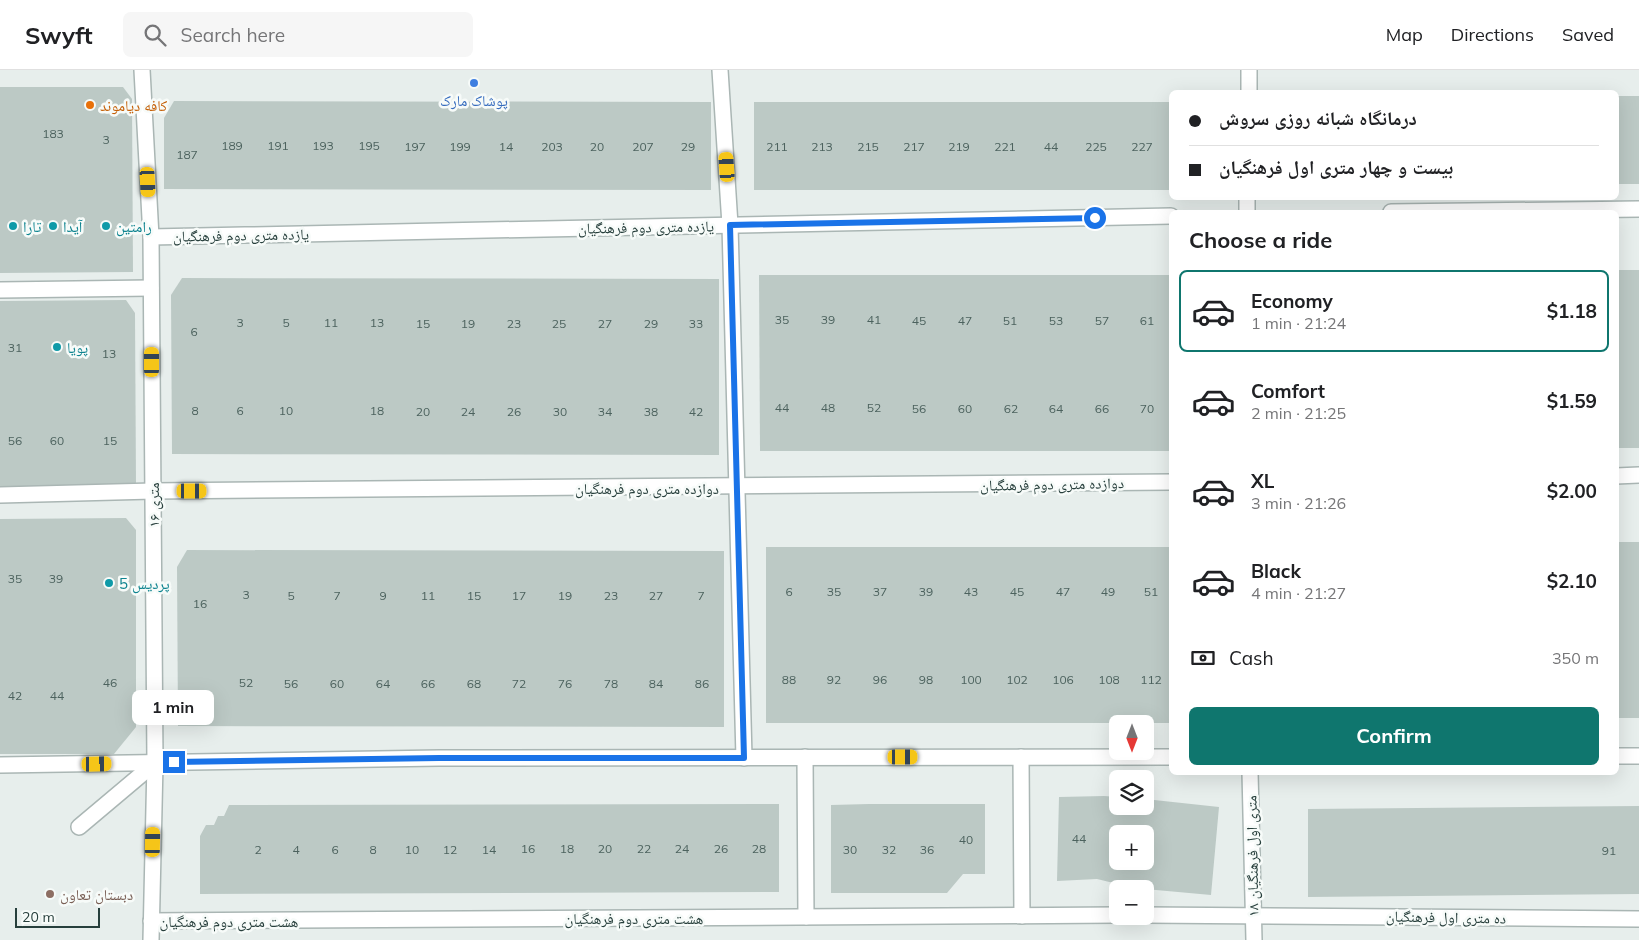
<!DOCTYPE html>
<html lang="en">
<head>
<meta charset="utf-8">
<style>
	:root { --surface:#fff; --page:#f6f6f6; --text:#202124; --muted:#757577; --line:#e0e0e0; --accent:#0f766e }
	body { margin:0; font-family:Mulish,"Noto Naskh Arabic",sans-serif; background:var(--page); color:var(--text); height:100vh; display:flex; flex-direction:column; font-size:19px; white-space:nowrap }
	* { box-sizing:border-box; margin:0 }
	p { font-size:16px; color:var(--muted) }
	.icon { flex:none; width:28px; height:28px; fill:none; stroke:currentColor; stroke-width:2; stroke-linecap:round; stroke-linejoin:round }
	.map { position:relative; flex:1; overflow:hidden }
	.sheet { position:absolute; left:1169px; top:140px; width:450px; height:565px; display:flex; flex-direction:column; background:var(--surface); border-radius:8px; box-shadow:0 5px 20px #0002 }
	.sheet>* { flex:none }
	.guide { position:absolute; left:1169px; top:20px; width:450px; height:110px; border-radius:8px; box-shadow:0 5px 20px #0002; display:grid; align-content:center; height:110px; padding:0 20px; background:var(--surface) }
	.needle { width:32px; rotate:180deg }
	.fabs { position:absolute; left:1109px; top:645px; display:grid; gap:10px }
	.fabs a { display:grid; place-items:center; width:45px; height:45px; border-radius:8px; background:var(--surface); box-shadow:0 5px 20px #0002; font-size:25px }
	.scale { position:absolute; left:15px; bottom:12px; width:85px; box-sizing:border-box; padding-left:5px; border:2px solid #273f3c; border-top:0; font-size:14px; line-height:18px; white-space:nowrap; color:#273f3c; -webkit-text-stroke:4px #f7fbf9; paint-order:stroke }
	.end { position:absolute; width:22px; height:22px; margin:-11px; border:6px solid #1a73e8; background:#fff; box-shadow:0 0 0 2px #fff }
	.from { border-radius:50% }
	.bubble { position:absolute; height:35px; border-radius:8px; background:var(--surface); box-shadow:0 5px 20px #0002; font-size:16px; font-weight:700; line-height:35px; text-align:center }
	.car { position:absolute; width:15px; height:30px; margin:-15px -8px; border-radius:6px; box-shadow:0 0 4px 1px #0007; background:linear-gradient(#f5c518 24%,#345 0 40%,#f5c518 0 76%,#345 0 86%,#f5c518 0) }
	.guide b { display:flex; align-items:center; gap:18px; height:48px; font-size:19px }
	.guide b+b { border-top:1px solid var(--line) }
	.guide i { width:12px; height:12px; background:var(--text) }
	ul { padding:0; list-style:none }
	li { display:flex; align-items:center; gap:15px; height:82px; margin:0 10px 8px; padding:0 10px; border:2px solid transparent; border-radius:8px }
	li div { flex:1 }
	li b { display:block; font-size:19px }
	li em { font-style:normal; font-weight:700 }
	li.selected { border-color:var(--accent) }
	li>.icon { width:45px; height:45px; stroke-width:1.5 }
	h2 { padding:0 20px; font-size:22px; line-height:60px }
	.pay { display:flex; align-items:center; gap:12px; height:55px; padding:0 20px; font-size:19px }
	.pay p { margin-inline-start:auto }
	.button { display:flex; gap:10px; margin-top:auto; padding:10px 20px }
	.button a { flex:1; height:58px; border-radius:8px; background:var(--accent); color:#fff; font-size:20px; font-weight:700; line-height:58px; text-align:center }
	header { display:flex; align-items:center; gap:30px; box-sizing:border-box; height:70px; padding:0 25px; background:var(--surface); border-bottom:1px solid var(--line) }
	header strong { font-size:24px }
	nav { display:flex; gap:28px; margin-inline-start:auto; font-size:18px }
	.search { width:350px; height:45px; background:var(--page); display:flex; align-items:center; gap:12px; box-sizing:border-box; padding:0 18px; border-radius:8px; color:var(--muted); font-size:19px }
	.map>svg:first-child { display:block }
	.building { fill:#bcc9c5; fill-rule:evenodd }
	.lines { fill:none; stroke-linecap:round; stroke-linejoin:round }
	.minor-casing { stroke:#aab6b4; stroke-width:18 }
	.minor { stroke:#fff; stroke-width:15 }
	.route { stroke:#1a73e8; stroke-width:6 }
	.shop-dot { fill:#3f7fe0; stroke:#f7fbf9; stroke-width:2 }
	.food-dot { fill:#e8710a; stroke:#f7fbf9; stroke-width:2 }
	.culture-dot { fill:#0f9aa8; stroke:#f7fbf9; stroke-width:2 }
	.education-dot { fill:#8d6e63; stroke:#f7fbf9; stroke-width:2 }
	.labels { text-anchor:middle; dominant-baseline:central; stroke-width:5; stroke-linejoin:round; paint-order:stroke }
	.number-label { font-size:12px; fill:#4c625e }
	.shop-label { font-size:15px; fill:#366cbe; stroke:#f7fbf9 }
	.food-label { font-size:15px; fill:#c56008; stroke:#f7fbf9; text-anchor:start }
	.culture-label { font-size:15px; fill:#0d838f; stroke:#f7fbf9; text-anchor:start }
	.street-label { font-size:15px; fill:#273f3c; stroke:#f7fbf9 }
	.education-label { font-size:15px; fill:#785e54; stroke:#f7fbf9; text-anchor:start }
</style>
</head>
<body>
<header>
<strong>Swyft</strong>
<div class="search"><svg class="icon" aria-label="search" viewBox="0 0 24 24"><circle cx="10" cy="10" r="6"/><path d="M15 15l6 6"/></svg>Search here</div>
<nav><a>Map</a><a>Directions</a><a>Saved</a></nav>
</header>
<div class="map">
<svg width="1639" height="870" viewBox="0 0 1639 870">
	<rect width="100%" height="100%" fill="#e7eeec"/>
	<g class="building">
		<path d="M 0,17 L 123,17 L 132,29 L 133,202 L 0,203 Z"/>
		<rect x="1616" y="26" width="23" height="88"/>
		<path d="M 174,31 L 711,32 L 711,120 L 164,119 L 164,48 Z"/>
		<rect x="754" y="32" width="417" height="88"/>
		<rect x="1616" y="200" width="23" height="178"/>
		<path d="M 759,205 L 1171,205 L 1171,381 L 760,381 Z"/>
		<path d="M 182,208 L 719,209 L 719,385 L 172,384 L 171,225 Z"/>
		<path d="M 126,230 L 135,243 L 136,416 L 0,416 L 0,231 Z"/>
		<path d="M 126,448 L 136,460 L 136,657 L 114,684 L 0,684 L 0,449 Z"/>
		<rect x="1616" y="472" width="23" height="176"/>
		<rect x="766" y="477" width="405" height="176"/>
		<path d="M 187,480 L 724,481 L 724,657 L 178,656 L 177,497 Z"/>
		<path d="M 1104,726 L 1118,727 L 1118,736 L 1145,736 L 1145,729 L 1219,737 L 1211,825 L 1134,818 L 1097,809 L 1057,811 L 1059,727 ZM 1118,764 L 1145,764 L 1145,791 L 1118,791 Z"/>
		<path d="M 779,734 L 779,822 L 200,824 L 200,766 L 206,755 L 214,755 L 218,746 L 224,746 L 229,735 Z"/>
		<path d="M 869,734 L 985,734 L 985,804 L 963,804 L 947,823 L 831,823 L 831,735 Z"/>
		<path d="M 1639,736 L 1639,824 L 1308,827 L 1308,739 Z"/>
	</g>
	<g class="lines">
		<defs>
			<g id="minor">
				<path d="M 142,0 L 151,167 L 155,693 L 151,870"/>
				<path d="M 720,0 L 730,155 L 744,688"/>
				<path d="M 1249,22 L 1249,0"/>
				<path d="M 1247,142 L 1247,128"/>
				<path d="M 1391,142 L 1639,139"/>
				<path d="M 151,167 L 1171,146"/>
				<path d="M 0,220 L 151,218"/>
				<path d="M 1616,406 L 1639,405"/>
				<path d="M 0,425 L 153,421 L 1171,412"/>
				<path d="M 1616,686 L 1639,686"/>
				<path d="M 805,687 L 806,847"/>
				<path d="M 1021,687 L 1022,846"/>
				<path d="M 0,695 L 439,688 L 1171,687"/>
				<path d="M 1250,702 L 1254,870"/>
				<path d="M 79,757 L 155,693"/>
				<path d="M 1145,845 L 1639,849"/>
				<path d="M 151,851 L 1118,845"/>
			</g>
		</defs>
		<use href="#minor" class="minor-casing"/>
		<use href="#minor" class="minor"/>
	</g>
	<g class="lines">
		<path class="route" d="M 174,692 L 439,688 L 744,688 L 730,155 L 1095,148"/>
	</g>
	<circle class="shop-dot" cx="474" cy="13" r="5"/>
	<circle class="food-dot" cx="90" cy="35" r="5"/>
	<g class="culture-dot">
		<circle cx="13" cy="156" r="5"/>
		<circle cx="53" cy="156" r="5"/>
		<circle cx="106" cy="156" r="5"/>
		<circle cx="57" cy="277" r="5"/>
		<circle cx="109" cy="513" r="5"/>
	</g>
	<circle class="education-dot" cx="50" cy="824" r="5"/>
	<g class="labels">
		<g class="number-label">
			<text x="53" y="63">183</text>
			<text x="106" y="69">3</text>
			<text x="232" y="75">189</text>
			<text x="278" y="75">191</text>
			<text x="323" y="75">193</text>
			<text x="369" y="75">195</text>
			<text x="415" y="76">197</text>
			<text x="460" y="76">199</text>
			<text x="506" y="76">14</text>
			<text x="552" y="76">203</text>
			<text x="597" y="76">20</text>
			<text x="643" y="76">207</text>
			<text x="688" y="76">29</text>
			<text x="777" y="76">211</text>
			<text x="822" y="76">213</text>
			<text x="868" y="76">215</text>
			<text x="914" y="76">217</text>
			<text x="959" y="76">219</text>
			<text x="1005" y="76">221</text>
			<text x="1051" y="76">44</text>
			<text x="1096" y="76">225</text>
			<text x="1142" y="76">227</text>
			<text x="187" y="84">187</text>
			<text x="782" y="249">35</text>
			<text x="828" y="249">39</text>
			<text x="874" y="249">41</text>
			<text x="919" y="250">45</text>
			<text x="965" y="250">47</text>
			<text x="1010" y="250">51</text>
			<text x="1056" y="250">53</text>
			<text x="1102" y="250">57</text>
			<text x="1147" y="250">61</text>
			<text x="240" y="252">3</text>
			<text x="286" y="252">5</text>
			<text x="331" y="252">11</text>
			<text x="377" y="252">13</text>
			<text x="423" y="253">15</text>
			<text x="468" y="253">19</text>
			<text x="514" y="253">23</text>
			<text x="559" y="253">25</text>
			<text x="605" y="253">27</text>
			<text x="651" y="253">29</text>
			<text x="696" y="253">33</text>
			<text x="194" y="261">6</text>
			<text x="15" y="277">31</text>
			<text x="109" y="283">13</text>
			<text x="782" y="337">44</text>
			<text x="828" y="337">48</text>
			<text x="874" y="337">52</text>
			<text x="919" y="338">56</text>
			<text x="965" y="338">60</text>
			<text x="1011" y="338">62</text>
			<text x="1056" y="338">64</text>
			<text x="1102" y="338">66</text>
			<text x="1147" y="338">70</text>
			<text x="195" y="340">8</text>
			<text x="240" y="340">6</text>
			<text x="286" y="340">10</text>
			<text x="377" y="340">18</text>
			<text x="423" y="341">20</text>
			<text x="468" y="341">24</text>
			<text x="514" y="341">26</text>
			<text x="560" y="341">30</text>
			<text x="605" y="341">34</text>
			<text x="651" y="341">38</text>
			<text x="696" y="341">42</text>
			<text x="15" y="370">56</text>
			<text x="57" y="370">60</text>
			<text x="110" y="370">15</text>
			<text x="15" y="508">35</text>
			<text x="56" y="508">39</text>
			<text x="789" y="521">6</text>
			<text x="834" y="521">35</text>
			<text x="880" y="521">37</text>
			<text x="926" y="521">39</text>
			<text x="971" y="521">43</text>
			<text x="1017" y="521">45</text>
			<text x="1063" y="521">47</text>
			<text x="1108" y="521">49</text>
			<text x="1151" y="521">51</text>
			<text x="246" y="524">3</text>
			<text x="291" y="525">5</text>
			<text x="337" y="525">7</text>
			<text x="383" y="525">9</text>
			<text x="428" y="525">11</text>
			<text x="474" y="525">15</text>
			<text x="519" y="525">17</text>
			<text x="565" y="525">19</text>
			<text x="611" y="525">23</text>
			<text x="656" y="525">27</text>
			<text x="701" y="525">7</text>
			<text x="200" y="533">16</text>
			<text x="789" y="609">88</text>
			<text x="834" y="609">92</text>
			<text x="880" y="609">96</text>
			<text x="926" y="609">98</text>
			<text x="971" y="609">100</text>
			<text x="1017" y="609">102</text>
			<text x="1063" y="609">106</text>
			<text x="1109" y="609">108</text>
			<text x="1151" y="609">112</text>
			<text x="110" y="612">46</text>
			<text x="246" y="612">52</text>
			<text x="291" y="613">56</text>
			<text x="337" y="613">60</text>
			<text x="383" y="613">64</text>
			<text x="428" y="613">66</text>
			<text x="474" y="613">68</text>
			<text x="519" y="613">72</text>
			<text x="565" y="613">76</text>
			<text x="611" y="613">78</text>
			<text x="656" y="613">84</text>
			<text x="702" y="613">86</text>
			<text x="15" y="625">42</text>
			<text x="57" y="625">44</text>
			<text x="1079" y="768">44</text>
			<text x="966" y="769">40</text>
			<text x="528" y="778">16</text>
			<text x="567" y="778">18</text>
			<text x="605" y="778">20</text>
			<text x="644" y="778">22</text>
			<text x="682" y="778">24</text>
			<text x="721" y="778">26</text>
			<text x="759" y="778">28</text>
			<text x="258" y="779">2</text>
			<text x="296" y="779">4</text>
			<text x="335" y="779">6</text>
			<text x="373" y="779">8</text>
			<text x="412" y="779">10</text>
			<text x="450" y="779">12</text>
			<text x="489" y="779">14</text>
			<text x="850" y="779">30</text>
			<text x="889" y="779">32</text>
			<text x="927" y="779">36</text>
			<text x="1609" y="780">91</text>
		</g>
		<g class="shop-label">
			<text x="474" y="30">پوشاک مارک</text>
		</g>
		<g class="food-label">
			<text x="100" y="35">کافه دیاموند</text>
		</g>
		<g class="culture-label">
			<text x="23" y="156">تارا</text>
			<text x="63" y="156">آیدا</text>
			<text x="116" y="156">رامتین</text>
			<text x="67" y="277">پویا</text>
			<text x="119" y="513">پردیس 5</text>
		</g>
		<g class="street-label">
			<text transform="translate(646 157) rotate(-1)">یازده متری دوم فرهنگیان</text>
			<text transform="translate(241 165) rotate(-1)">یازده متری دوم فرهنگیان</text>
			<text transform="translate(1052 414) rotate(-1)">دوازده متری دوم فرهنگیان</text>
			<text x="647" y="418">دوازده متری دوم فرهنگیان</text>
			<text transform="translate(153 435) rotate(-90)">۱۶ متری</text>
			<text transform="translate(1252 786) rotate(-91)">۱۸ متری اول فرهنگیان</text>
			<text transform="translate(1446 847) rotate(1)">ده متری اول فرهنگیان</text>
			<text x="634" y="848">هشت متری دوم فرهنگیان</text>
			<text x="229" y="851">هشت متری دوم فرهنگیان</text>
		</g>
		<g class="education-label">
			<text x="60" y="824">دبستان تعاون</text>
		</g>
	</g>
</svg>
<div class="fabs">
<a><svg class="needle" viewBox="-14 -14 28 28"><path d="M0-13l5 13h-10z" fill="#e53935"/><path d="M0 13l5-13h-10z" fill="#757577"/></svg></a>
<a><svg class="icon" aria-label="layers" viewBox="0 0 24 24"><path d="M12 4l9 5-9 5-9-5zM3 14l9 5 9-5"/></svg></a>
<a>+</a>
<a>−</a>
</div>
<div class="scale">20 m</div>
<i class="end from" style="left:1095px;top:148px"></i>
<i class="end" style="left:174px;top:692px"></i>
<div class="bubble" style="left:132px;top:620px;width:82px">1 min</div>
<i class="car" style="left:727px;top:97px;rotate:356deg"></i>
<i class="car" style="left:148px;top:112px;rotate:177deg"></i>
<i class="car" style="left:152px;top:292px;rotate:0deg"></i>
<i class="car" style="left:192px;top:421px;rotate:90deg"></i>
<i class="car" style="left:903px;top:687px;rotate:90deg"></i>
<i class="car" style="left:97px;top:694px;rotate:89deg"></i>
<i class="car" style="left:153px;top:772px;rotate:1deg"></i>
<div class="guide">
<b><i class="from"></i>درمانگاه شبانه روزی سروش</b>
<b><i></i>بیست و چهار متری اول فرهنگیان</b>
</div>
<section class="sheet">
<h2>Choose a ride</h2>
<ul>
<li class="selected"><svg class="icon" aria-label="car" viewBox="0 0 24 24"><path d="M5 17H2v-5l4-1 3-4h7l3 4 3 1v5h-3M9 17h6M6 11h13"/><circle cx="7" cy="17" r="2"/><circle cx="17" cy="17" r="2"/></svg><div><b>Economy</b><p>1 min · 21:24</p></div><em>$1.18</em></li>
<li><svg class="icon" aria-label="car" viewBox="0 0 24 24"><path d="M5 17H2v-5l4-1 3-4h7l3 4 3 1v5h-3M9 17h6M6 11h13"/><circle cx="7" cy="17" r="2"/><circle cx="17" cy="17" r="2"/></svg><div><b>Comfort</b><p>2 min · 21:25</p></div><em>$1.59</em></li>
<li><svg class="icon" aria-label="car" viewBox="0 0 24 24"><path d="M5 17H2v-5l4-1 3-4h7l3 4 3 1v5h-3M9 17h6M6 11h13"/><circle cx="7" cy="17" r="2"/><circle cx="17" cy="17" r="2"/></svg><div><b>XL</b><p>3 min · 21:26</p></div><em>$2.00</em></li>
<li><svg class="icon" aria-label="car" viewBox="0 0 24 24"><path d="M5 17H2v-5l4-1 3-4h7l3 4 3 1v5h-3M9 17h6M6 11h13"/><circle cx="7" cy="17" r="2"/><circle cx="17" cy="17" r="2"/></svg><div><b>Black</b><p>4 min · 21:27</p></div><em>$2.10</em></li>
</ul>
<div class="pay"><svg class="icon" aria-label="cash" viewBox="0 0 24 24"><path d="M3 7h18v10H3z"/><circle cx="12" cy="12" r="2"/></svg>Cash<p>350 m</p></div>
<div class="button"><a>Confirm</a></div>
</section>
</div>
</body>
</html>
